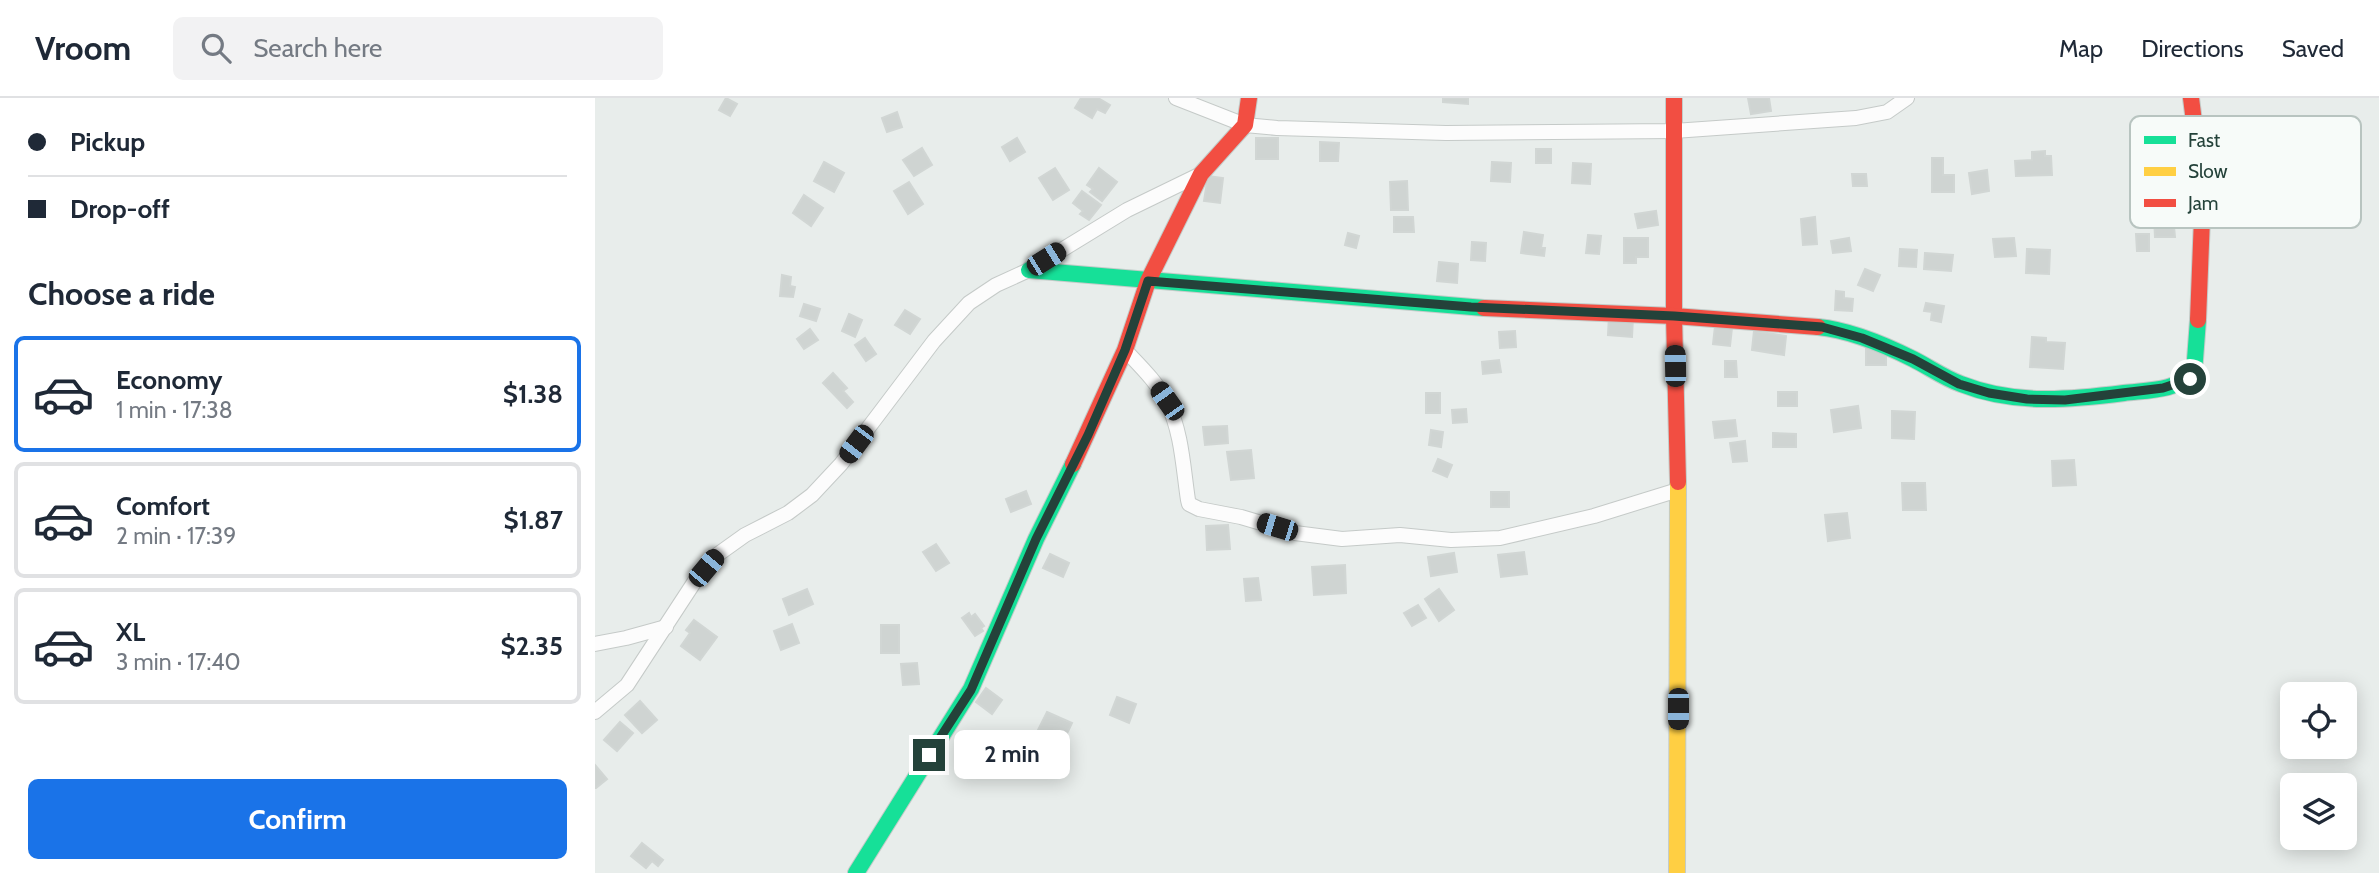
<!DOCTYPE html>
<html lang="en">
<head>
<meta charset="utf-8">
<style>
	:root { --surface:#fff; --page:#f2f2f3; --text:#1f2937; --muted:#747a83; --line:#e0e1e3; --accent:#1a73e8 }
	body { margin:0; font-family:Cabin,sans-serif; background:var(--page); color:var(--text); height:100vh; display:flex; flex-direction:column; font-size:26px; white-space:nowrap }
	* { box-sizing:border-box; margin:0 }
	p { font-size:23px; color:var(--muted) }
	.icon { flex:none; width:38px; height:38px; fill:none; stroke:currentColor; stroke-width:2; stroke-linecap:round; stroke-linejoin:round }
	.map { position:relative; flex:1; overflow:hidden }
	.panel { display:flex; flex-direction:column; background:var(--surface); width:595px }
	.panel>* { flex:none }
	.banner { display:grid; align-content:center; height:154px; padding:0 28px; background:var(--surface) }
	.tools { position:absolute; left:1685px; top:584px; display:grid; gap:14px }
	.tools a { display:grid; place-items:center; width:77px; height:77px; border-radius:10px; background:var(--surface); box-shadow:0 4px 18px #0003; font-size:35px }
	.end { position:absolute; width:32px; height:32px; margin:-16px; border:9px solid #24423a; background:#fff; box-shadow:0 0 0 4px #fff }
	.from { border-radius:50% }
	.bubble { position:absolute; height:49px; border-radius:10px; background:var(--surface); box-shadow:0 4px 18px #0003; font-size:23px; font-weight:700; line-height:49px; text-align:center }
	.car { position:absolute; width:21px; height:42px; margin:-21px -10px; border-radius:9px; box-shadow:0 0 5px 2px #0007; background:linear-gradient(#222 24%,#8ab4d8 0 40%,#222 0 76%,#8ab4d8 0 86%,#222 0) }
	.banner b { display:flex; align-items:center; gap:24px; height:66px; font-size:26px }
	.banner b+b { border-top:2px solid var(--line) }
	.banner i { width:18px; height:18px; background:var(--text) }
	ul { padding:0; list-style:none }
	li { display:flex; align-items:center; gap:21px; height:116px; margin:0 14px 10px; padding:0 14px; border:4px solid var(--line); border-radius:10px }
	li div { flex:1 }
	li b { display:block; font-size:26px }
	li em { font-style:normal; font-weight:700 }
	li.active { border-color:var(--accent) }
	li>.icon { width:63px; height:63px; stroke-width:1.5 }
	h2 { padding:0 28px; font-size:32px; line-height:84px }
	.action { display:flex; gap:14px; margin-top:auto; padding:14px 28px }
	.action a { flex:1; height:80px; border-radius:10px; background:var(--accent); color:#fff; font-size:28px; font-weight:700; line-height:80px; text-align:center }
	header { display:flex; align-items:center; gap:42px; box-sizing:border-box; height:98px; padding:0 35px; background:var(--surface); border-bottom:2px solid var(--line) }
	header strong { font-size:33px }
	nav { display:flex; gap:38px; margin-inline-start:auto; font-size:24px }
	.search { width:490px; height:63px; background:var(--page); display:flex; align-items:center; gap:18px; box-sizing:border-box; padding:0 24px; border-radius:10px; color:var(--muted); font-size:26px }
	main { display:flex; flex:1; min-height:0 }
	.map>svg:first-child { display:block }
	.building { fill:#cfd4d2; stroke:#d1d6d4; stroke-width:2 }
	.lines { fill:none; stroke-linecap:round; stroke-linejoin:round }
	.street-casing { stroke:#c5cac8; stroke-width:16 }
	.fast-casing { stroke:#c3cbc8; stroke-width:18 }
	.slow-casing { stroke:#c3cbc8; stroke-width:18 }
	.jam-casing { stroke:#c3cbc8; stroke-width:18 }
	.street { stroke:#fcfcfc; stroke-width:14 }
	.fast { stroke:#16e098; stroke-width:16 }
	.slow { stroke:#ffcf43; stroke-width:16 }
	.jam { stroke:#f24e42; stroke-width:16 }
	.route { stroke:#24423a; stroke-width:9 }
	.key { fill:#f7fbf9; stroke:#b8c4c0; stroke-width:2 }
	.key-label { font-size:19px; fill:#24423a }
</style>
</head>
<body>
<header>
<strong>Vroom</strong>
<div class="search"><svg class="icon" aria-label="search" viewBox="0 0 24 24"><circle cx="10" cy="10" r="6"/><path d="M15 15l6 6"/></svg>Search here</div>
<nav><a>Map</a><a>Directions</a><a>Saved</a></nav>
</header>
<main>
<section class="panel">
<div class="banner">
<b><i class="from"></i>Pickup</b>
<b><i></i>Drop-off</b>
</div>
<h2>Choose a ride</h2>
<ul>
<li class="active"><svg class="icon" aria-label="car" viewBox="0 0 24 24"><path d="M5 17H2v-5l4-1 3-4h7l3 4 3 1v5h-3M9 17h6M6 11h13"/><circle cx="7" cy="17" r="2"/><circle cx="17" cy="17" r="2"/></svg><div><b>Economy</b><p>1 min · 17:38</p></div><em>$1.38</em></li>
<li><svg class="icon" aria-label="car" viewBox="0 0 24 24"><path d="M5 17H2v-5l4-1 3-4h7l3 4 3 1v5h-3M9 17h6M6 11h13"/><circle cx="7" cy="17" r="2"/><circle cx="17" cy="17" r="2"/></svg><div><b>Comfort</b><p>2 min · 17:39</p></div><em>$1.87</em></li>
<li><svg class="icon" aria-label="car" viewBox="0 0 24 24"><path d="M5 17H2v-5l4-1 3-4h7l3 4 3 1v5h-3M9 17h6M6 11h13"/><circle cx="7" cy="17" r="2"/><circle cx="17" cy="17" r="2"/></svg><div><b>XL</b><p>3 min · 17:40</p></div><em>$2.35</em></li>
</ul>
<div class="action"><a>Confirm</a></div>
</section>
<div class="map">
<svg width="1784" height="775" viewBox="0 0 1784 775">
	<rect width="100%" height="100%" fill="#e8edeb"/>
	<g class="building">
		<path d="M 131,0 L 142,6 L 135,18 L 124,12 Z"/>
		<path d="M 486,0 L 503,0 L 515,7 L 510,15 L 502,11 L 497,20 L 480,10 Z"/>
		<path d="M 848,0 L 873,0 L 873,6 L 848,4 Z"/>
		<path d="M 1153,0 L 1174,0 L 1176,13 L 1156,16 Z"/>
		<path d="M 302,14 L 307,29 L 292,34 L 287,20 Z"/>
		<path d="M 422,40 L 430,54 L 415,63 L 407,49 Z"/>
		<rect x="661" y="40" width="22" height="21"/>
		<path d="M 725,44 L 744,45 L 743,63 L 725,63 Z"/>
		<path d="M 327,50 L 337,67 L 319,78 L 308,62 Z"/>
		<rect x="941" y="51" width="15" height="14"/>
		<path d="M 1450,53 L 1450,58 L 1456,58 L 1457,77 L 1421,78 L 1420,63 L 1437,62 L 1437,54 Z"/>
		<path d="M 1337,60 L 1348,60 L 1348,77 L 1359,77 L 1359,94 L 1337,94 Z"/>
		<path d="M 229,64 L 249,75 L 239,94 L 219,83 Z"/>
		<path d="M 897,64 L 916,65 L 915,84 L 896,83 Z"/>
		<path d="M 978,65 L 996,66 L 995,86 L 977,85 Z"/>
		<path d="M 460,70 L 474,92 L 458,102 L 444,80 Z"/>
		<path d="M 504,70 L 522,84 L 507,103 L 495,94 L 498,91 L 492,87 Z"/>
		<path d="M 1392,72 L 1394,93 L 1377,96 L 1374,75 Z"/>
		<path d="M 1257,76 L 1271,76 L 1272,88 L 1258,88 Z"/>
		<path d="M 613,78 L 628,80 L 625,105 L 609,103 Z"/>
		<path d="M 812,83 L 813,112 L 796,112 L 795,84 Z"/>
		<path d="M 314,84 L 328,106 L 313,116 L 299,93 Z"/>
		<path d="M 487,93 L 506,107 L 494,122 L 485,116 L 488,113 L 478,105 Z"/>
		<path d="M 209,97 L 228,110 L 216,128 L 198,115 Z"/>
		<path d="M 1061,113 L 1063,127 L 1043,130 L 1040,116 Z"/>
		<path d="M 1578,118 L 1580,139 L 1560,139 L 1559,119 Z"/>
		<path d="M 799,119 L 818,119 L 819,134 L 799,134 Z"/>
		<path d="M 1220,119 L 1222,146 L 1208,147 L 1206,121 Z"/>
		<path d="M 929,134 L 948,137 L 946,150 L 950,150 L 949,158 L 926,155 Z"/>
		<path d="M 753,135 L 764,138 L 761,150 L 750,147 Z"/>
		<path d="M 1541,136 L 1554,136 L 1554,153 L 1542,153 Z"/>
		<path d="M 993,137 L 1006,138 L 1004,156 L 991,155 Z"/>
		<path d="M 1029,140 L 1053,140 L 1053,159 L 1041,159 L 1041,165 L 1029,165 Z"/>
		<path d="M 1254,140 L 1256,153 L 1238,155 L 1236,143 Z"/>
		<path d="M 1419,140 L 1421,158 L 1400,159 L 1398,141 Z"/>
		<path d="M 877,144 L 891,145 L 890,163 L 876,162 Z"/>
		<path d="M 1305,151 L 1322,152 L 1321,169 L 1304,168 Z"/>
		<path d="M 1432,151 L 1455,152 L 1454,176 L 1431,175 Z"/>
		<path d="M 1330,155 L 1358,157 L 1356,173 L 1329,171 Z"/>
		<path d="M 844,164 L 863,166 L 862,185 L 842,183 Z"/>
		<path d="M 1270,171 L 1285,177 L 1278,193 L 1263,187 Z"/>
		<path d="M 187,177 L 196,179 L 195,188 L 200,189 L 198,199 L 185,198 Z"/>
		<path d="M 1241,193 L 1249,194 L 1249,200 L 1258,201 L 1257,213 L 1240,212 Z"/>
		<path d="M 1331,205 L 1349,208 L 1346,224 L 1336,222 L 1337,214 L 1329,213 Z"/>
		<path d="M 209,206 L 225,211 L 221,223 L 205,218 Z"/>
		<path d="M 310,212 L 325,221 L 315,236 L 300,227 Z"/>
		<path d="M 254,216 L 267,222 L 260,239 L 247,233 Z"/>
		<path d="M 1014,217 L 1038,219 L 1037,239 L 1013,237 Z"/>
		<path d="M 1120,228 L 1137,230 L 1135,248 L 1118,246 Z"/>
		<path d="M 215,231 L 223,242 L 209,251 L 202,241 Z"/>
		<path d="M 920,233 L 921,249 L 905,250 L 904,234 Z"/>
		<path d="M 1159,233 L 1191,238 L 1189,257 L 1157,252 Z"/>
		<path d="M 1437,239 L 1451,240 L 1451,244 L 1470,245 L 1468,271 L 1435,269 Z"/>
		<path d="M 270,240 L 281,256 L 271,263 L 260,247 Z"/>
		<path d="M 1271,247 L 1291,255 L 1291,267 L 1271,267 Z"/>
		<path d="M 904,262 L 906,274 L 888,276 L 887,264 Z"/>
		<path d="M 1130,263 L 1141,263 L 1142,279 L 1130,279 Z"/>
		<path d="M 238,275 L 252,290 L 248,293 L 258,304 L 252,310 L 228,285 Z"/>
		<rect x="1183" y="294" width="19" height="14"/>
		<rect x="831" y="295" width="14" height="20"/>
		<path d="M 1263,308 L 1266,330 L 1239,334 L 1236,312 Z"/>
		<path d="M 871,311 L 872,324 L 858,325 L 857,312 Z"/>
		<path d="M 1297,313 L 1320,314 L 1319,341 L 1297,340 Z"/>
		<path d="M 1140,322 L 1142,338 L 1120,340 L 1118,324 Z"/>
		<path d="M 632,328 L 633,345 L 610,347 L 608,329 Z"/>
		<path d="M 836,332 L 848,334 L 846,349 L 834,347 Z"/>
		<path d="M 1178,335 L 1201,336 L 1201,349 L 1178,349 Z"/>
		<path d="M 1150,343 L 1152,363 L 1138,364 L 1135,345 Z"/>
		<path d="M 656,352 L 659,380 L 636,382 L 632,354 Z"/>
		<path d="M 843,361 L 857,367 L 852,379 L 838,373 Z"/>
		<path d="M 1479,362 L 1481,387 L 1458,388 L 1457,363 Z"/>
		<path d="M 1307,385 L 1330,385 L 1331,412 L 1308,412 Z"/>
		<path d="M 431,393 L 436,406 L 416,414 L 411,401 Z"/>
		<rect x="896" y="394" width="18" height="15"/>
		<path d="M 1252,415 L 1255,440 L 1233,443 L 1230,417 Z"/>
		<path d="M 633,427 L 635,451 L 612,452 L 611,428 Z"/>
		<path d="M 341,446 L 354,465 L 341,473 L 328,454 Z"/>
		<path d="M 929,454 L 932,476 L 906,479 L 903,457 Z"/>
		<path d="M 859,455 L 862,474 L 836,478 L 833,459 Z"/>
		<path d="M 455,456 L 474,465 L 468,479 L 448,470 Z"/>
		<path d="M 750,467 L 751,495 L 719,497 L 717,469 Z"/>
		<path d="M 663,480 L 666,502 L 651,503 L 649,481 Z"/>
		<path d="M 212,491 L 218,506 L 194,517 L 188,501 Z"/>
		<path d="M 844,491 L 859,512 L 844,523 L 830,501 Z"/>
		<path d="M 823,507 L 831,520 L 817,528 L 809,515 Z"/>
		<path d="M 374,515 L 376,519 L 380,516 L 389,528 L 386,530 L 388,533 L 380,538 L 367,520 Z"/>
		<path d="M 99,522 L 122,539 L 105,562 L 86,548 L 95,535 L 91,532 Z"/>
		<path d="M 197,526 L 204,545 L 186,552 L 179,533 Z"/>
		<rect x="286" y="527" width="18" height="28"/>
		<path d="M 322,565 L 324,586 L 308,587 L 306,566 Z"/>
		<path d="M 391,590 L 407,602 L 397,616 L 381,604 Z"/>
		<path d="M 522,599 L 541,606 L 534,625 L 515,617 Z"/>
		<path d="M 45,603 L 62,622 L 47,635 L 30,617 Z"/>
		<path d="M 452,614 L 477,625 L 468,644 L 443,632 Z"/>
		<path d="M 25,624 L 38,635 L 22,653 L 9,642 Z"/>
		<path d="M 0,667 L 12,681 L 1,690 L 0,690 Z"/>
		<path d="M 47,745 L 68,762 L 63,768 L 57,763 L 51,770 L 36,758 Z"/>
	</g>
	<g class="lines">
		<defs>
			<g id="street">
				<path d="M 581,0 L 650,27 L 682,30 L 851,35 L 1079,33 L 1261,20 L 1292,14 L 1312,0"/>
				<path d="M 530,252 C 545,268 562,284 572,304 C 587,335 588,369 593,402 L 594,406 L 604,411 L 646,419 L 700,435 L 747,441 L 805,437 L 856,442 L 905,440 L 999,418 L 1083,392"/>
				<path d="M 0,546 L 31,540 L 71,529"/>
				<path d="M 0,614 L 32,587 L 100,483 L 122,457 L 150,437 L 193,415 L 217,397 L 246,366 L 339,243 L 374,205 L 401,187 L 434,172 L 532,112 L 606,76"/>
			</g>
			<g id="fast">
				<path d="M 434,172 L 889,210"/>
				<path d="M 1223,229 C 1255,232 1290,247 1318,261 C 1334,269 1349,280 1366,286 C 1419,307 1474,302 1529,295 C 1553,292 1581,293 1599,275 L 1603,222"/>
				<path d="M 261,775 L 376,591 L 441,441 L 478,366"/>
			</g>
			<path id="slow" d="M 1082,775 L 1083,384"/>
			<g id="jam">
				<path d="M 1079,0 L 1079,218 L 1083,384"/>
				<path d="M 1596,0 L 1608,95 L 1603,222"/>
				<path d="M 889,210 L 1079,218 L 1223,229"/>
				<path d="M 478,366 L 530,252 L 553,183 L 606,76 L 650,27 L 654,0"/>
			</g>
		</defs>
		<use href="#street" class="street-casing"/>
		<use href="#fast" class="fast-casing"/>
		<use href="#slow" class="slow-casing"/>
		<use href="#jam" class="jam-casing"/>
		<use href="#street" class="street"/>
		<use href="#fast" class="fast"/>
		<use href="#slow" class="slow"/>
		<use href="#jam" class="jam"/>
	</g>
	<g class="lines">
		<path class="route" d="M 334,657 L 376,592 L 441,441 L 493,337 L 530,252 L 553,183 L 876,209 L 1079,218 L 1227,229 L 1267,240 L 1318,261 L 1364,286 L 1394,295 L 1432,301 L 1470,302 L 1568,290 L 1595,281"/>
	</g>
	<rect x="1535" y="18" width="231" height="112" rx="10" class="key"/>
	<rect x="1549" y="38" width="32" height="8" fill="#16e098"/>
	<rect x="1549" y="69" width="32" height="9" fill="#ffcf43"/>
	<rect x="1549" y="101" width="32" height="8" fill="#f24e42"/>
	<g class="key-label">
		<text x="1593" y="49">Fast</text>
		<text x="1593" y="80">Slow</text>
		<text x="1593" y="112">Jam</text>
	</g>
</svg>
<div class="tools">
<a><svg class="icon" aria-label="locate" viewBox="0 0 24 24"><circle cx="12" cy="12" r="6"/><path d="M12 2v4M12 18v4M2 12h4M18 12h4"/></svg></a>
<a><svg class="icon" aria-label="layers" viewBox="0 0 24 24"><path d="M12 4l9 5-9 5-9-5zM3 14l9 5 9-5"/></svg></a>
</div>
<i class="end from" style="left:1595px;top:281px"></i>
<i class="end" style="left:334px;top:657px"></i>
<div class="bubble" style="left:359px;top:632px;width:116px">2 min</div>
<i class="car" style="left:451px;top:161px;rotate:58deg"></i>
<i class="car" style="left:1080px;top:268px;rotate:359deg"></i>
<i class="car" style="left:572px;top:303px;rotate:325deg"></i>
<i class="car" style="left:261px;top:346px;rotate:217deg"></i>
<i class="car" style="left:682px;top:429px;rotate:287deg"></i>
<i class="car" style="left:111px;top:470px;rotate:40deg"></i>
<i class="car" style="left:1083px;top:611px;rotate:180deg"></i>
</div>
</main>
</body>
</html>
